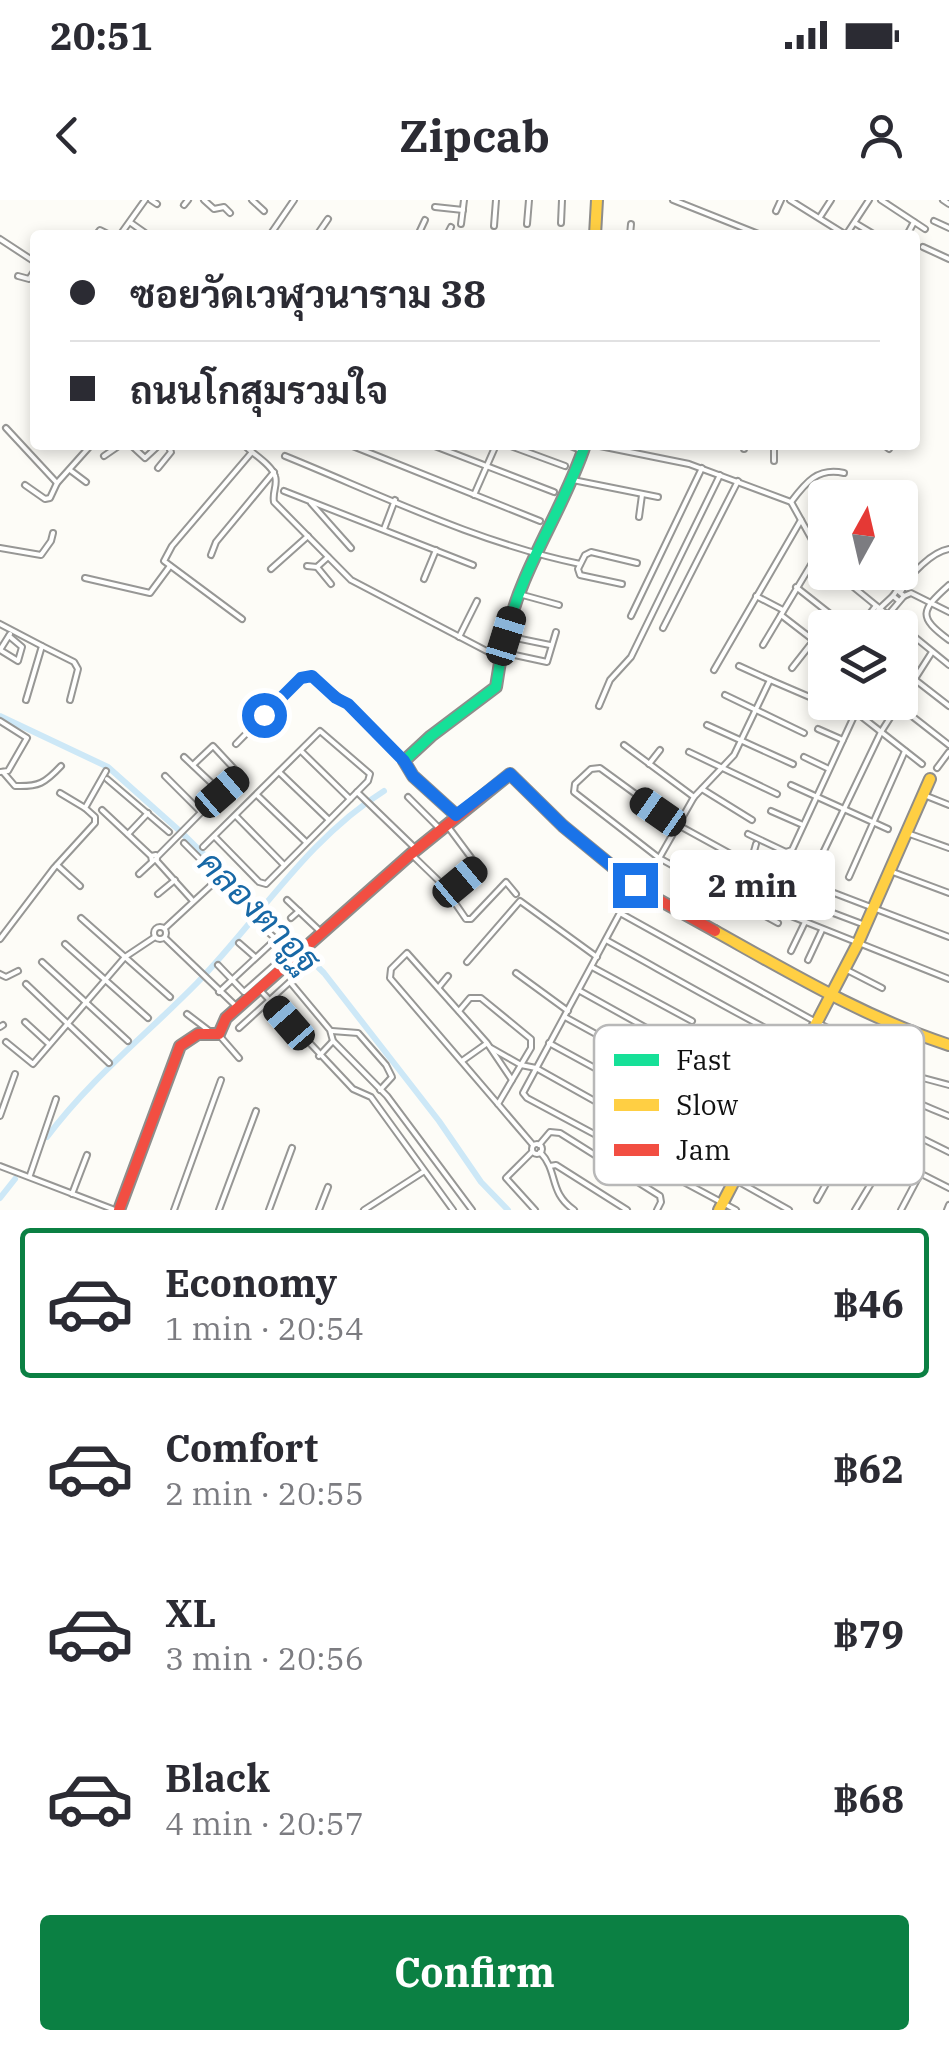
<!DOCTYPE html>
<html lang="en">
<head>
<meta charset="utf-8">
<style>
	:root { --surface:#fff; --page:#f7f7f7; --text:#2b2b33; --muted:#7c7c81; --line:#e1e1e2; --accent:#0b8043 }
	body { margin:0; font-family:"IBM Plex Serif",Sarabun,serif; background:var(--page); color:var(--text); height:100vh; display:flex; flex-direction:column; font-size:38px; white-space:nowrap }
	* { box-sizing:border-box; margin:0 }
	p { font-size:32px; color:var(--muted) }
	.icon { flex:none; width:55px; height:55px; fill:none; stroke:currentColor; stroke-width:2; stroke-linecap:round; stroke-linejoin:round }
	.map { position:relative; height:1010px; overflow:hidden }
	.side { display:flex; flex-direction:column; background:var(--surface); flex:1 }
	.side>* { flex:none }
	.hud { position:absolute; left:30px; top:30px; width:890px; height:220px; border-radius:10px; box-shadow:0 5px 15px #0003; display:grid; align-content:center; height:220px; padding:0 40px; background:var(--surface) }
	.needle { width:65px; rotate:8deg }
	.controls { position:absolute; left:808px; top:280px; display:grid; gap:20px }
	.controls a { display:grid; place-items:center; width:110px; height:110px; border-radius:10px; background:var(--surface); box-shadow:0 5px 15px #0003; font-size:50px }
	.end { position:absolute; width:45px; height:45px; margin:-22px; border:12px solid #1a73e8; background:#fff; box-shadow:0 0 0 5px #fff }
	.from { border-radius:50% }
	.bubble { position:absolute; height:70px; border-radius:10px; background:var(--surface); box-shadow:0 5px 15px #0003; font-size:32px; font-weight:800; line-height:70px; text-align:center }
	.car { position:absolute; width:30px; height:60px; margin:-30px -15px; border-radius:12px; box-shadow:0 0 8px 2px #0007; background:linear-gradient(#222 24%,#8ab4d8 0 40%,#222 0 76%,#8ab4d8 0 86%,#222 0) }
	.hud b { display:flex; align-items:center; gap:35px; height:95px; font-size:38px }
	.hud b+b { border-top:2px solid var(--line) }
	.hud i { width:25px; height:25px; background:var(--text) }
	ul { padding:18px 0 0; list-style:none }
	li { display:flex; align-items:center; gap:30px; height:150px; margin:0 20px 15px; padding:0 20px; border:5px solid transparent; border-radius:10px }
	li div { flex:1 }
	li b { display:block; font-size:38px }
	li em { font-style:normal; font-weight:800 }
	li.current { border-color:var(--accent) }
	li>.icon { width:90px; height:90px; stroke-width:1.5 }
	.primary-button { display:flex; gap:20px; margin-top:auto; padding:20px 40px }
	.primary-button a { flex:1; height:115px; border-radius:10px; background:var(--accent); color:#fff; font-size:40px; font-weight:800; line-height:115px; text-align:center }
	.status { display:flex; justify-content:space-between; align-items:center; height:70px; padding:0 50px; background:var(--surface); direction:ltr }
	.status svg { height:28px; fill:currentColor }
	header { display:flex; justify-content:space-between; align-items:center; height:130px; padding:0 40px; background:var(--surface); font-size:45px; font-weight:800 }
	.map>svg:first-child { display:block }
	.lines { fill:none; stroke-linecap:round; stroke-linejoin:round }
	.canal { stroke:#cde8f7; stroke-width:6 }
	.street-casing { stroke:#979795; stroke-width:8 }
	.fast-casing { stroke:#8e8d8b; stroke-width:14 }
	.slow-casing { stroke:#8e8d8b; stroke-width:14 }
	.jam-casing { stroke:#8e8d8b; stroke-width:14 }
	.street { stroke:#fffffe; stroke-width:4 }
	.fast { stroke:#16e098; stroke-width:10 }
	.slow { stroke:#ffcf43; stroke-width:10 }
	.jam { stroke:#f24e42; stroke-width:10 }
	.route { stroke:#1a73e8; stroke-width:12 }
	.labels { text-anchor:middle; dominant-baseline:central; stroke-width:10; stroke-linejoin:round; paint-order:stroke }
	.water-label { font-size:35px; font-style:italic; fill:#1768a6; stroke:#fff }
	.key { fill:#fff; stroke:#b8b8b8; stroke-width:2.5 }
	.key-label { font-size:28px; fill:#111 }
</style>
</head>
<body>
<div class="status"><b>20:51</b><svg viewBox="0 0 49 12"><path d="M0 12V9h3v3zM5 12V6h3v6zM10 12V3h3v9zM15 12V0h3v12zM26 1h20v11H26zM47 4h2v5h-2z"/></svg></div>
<header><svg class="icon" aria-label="back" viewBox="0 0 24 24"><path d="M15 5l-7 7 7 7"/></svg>Zipcab<svg class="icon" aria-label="person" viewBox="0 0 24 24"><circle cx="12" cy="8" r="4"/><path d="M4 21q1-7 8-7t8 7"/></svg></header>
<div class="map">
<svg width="949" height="1010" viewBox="0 0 949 1010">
	<rect width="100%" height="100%" fill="#fdfcf7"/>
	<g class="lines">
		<g class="canal">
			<path d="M 0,516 L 108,567 L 182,633 L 324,773 L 439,921 L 481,982 L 508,1010"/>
			<path d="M 47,937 C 90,879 146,835 197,783 C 259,719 307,639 384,591"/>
			<path d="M 0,998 L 15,979"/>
		</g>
		<defs>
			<g id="street">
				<path d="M 151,0 L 157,4"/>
				<path d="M 204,0 L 214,9 L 224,7 L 230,13"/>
				<path d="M 252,0 L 264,11"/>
				<path d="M 673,0 L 761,35"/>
				<path d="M 790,0 L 846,35 L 869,0"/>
				<path d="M 881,0 L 925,29"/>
				<path d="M 943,0 L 949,4"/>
				<path d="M 184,5 L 188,0"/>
				<path d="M 435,7 L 463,10"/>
				<path d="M 776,11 L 781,0"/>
				<path d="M 820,17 L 831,0"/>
				<path d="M 934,21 L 949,28"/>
				<path d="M 131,23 L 148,35"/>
				<path d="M 561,23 L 562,0"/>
				<path d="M 855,23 L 875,35"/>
				<path d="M 461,24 L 464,0"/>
				<path d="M 527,24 L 529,0"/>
				<path d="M 494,26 L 496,0"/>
				<path d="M 96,35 L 100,30 L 110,35"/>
				<path d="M 120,35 L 145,0"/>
				<path d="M 270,35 L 294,0"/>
				<path d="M 317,35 L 328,19"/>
				<path d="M 418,35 L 425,20"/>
				<path d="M 447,35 L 451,27"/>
				<path d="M 630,35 L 631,24"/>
				<path d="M 907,35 L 914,22"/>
				<path d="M 0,39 L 35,62"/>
				<path d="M 923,47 L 949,59"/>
				<path d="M 18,76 L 29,79 L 35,70"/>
				<path d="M 6,228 L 57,283"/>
				<path d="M 131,245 L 145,258 L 159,245"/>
				<path d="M 244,245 C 253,254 272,265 275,276 C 278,285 272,292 274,302 L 351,380 L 500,458"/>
				<path d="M 350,245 L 540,321"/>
				<path d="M 432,245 L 554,292"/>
				<path d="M 508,245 L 565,266"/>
				<path d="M 568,245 L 583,251"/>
				<path d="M 595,245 L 689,264 L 791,302 L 825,363"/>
				<path d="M 744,245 L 744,249"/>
				<path d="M 774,245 L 774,261"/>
				<path d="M 884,245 L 889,249"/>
				<path d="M 104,256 L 120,245"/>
				<path d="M 285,256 C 381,295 478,343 580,364"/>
				<path d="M 158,268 L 171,252 L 168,245"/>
				<path d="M 70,270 L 86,282"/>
				<path d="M 573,280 L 658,297"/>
				<path d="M 25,285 L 45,299 L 50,298 L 57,283 L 91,245"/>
				<path d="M 284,291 L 473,365"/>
				<path d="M 474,295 L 496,245"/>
				<path d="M 791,302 C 806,282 818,267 844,273"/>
				<path d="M 311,303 L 351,348"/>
				<path d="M 639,317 L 642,295"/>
				<path d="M 384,329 L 395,300"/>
				<path d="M 0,348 L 41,355 L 51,341 L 53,333"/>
				<path d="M 211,355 L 216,342 L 274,272"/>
				<path d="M 307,366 L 317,367 L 328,357"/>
				<path d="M 317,367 L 331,384"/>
				<path d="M 271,369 L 308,336"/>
				<path d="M 835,372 L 949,465"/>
				<path d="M 85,378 L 150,393 L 170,366"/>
				<path d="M 424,379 L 436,350"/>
				<path d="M 622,384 L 580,375 L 578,369 L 585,355 L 591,352 L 637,363"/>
				<path d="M 949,385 C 920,411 918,417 949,440"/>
				<path d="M 796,387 L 848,428"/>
				<path d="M 902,390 C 910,374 932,352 949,349"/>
				<path d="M 519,394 L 559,405"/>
				<path d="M 756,396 L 783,410"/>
				<path d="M 904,396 L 911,393 L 949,412"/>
				<path d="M 878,410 L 893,396"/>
				<path d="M 781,415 L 825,449"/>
				<path d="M 631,416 L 702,268"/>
				<path d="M 887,416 L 904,396 L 897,390 L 893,396 L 899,401"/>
				<path d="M 242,419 L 164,361 L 172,346 L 252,252"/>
				<path d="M 0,424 L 42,446 L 26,500"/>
				<path d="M 663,428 L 738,281"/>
				<path d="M 859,428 L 875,407"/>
				<path d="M 506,436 L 550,445"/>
				<path d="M 459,437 L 477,401"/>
				<path d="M 763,445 L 818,353"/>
				<path d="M 42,446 L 74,462 L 78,469 L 70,500"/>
				<path d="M 0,450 L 18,461 L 22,447 L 9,436"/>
				<path d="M 0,450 L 10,434"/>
				<path d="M 510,454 L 547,462 L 556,432"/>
				<path d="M 792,468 L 814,440"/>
				<path d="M 900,468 L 949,506"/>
				<path d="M 714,470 L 801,320"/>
				<path d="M 770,480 L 819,501"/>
				<path d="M 818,482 L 825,473"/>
				<path d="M 725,495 L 804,533"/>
				<path d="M 843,502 L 922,564"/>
				<path d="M 894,502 L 949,545"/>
				<path d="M 599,506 L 610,480 L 631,457 L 720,275"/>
				<path d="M 0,521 L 27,538 L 8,571 L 0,572"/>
				<path d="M 707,525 L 793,564"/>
				<path d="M 818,529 L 843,540"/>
				<path d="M 236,544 L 301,478 L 309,475 L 348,504 L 404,561"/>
				<path d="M 624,545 L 694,597"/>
				<path d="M 301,551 L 350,599"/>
				<path d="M 689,552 L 777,594"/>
				<path d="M 184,557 L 221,592"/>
				<path d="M 804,557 L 829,569"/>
				<path d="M 649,564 L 660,550"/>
				<path d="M 937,568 L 949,552"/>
				<path d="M 3,572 L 15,586 C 39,587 45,583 61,566"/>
				<path d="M 279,572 L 328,619"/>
				<path d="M 165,576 L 200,611"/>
				<path d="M 107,579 L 169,632"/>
				<path d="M 791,585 L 888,629"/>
				<path d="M 702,589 L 752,620"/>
				<path d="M 357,592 L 417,650"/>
				<path d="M 60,593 L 85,608"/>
				<path d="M 257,595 L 306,642"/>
				<path d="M 924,595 L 949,605"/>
				<path d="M 408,597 L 440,629"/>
				<path d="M 102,610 L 151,656 L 156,655 L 157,659 L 152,661 L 151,656"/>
				<path d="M 771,611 L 803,625"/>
				<path d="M 236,616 L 284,665"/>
				<path d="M 446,624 L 478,667 L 459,683"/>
				<path d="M 907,633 L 949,648"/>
				<path d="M 128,634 L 148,613"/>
				<path d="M 748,634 L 786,652 L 792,650 L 856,512"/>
				<path d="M 756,644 L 751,662 L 753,670 L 783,685 L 804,702 L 865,725"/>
				<path d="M 203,647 L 320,531 L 370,574 L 368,581 L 266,684 L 259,682 L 214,636"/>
				<path d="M 411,654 L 442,684 L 466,719 L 471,719 L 506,682 L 516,694"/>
				<path d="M 157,657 L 239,574 L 213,546 L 193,565"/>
				<path d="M 821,657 L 881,532 L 932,452"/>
				<path d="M 738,658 L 678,625 L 600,568 L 591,569 L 575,584 L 574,592 L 659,658 L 778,723"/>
				<path d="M 156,660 L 193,701"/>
				<path d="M 57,665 L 80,686"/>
				<path d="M 890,671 L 949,693"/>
				<path d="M 139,674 L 153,661"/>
				<path d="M 648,676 L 652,675 L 657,662"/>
				<path d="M 849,677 L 905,551"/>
				<path d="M 219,678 L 256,713"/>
				<path d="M 808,683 L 949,737"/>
				<path d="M 635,685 L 523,893 L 527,898 L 736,1010"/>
				<path d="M 783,685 L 793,660"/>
				<path d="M 641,690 L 694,597 L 734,555 L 770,480 L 739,466"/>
				<path d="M 158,694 L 175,680"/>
				<path d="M 287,700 L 322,733"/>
				<path d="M 620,713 L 816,822 L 888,858"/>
				<path d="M 791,716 L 949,779"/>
				<path d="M 81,718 L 170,797"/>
				<path d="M 291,718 L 299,711"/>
				<circle cx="160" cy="733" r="6"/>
				<path d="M 165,728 L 219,678 L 184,643"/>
				<path d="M 165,738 L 238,808"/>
				<path d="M 0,739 L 54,668 L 95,623 L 95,617 L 85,608 L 106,571"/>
				<path d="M 606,740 C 718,802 830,868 949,916"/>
				<path d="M 239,743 L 255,757"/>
				<path d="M 65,744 L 148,818"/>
				<path d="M 791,751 L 805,722"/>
				<path d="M 407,753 L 487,843 L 512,880 L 498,904 L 390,778 L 391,769 Z"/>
				<path d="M 808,760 L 822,730"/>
				<path d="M 42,762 L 128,841"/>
				<path d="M 467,762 L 520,701 L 597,757"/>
				<path d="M 218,765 L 244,792 L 289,752"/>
				<path d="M 592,767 L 692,821"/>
				<path d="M 845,769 L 882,788"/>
				<path d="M 516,773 L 568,811"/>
				<path d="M 0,774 L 6,777 L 18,771"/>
				<path d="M 290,782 L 330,830 L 333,841 L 387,896 L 472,1010"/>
				<path d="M 26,784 L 109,863"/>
				<path d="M 439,787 L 448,776"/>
				<path d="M 260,790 L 353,889 L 371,897 L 453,1010"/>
				<path d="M 580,791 L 776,900 L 949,988"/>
				<path d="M 219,792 L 276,739 L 259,724"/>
				<path d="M 459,811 L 470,798 L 481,798 L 531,839 L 531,848 L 512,880"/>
				<path d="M 187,814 L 208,830"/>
				<path d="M 565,817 L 785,938"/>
				<path d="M 25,822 L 49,844"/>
				<path d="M 0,827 L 3,825"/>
				<path d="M 239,828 L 305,768"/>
				<path d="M 332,831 L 358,833 L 386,865 L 392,877 L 380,890"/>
				<path d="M 219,835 L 239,858"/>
				<path d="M 6,842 L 33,864 L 125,757 L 155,737"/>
				<path d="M 549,843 L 771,964"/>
				<path d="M 741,845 L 790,873 L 949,952"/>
				<path d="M 491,848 L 521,865 L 536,868 L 789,1010"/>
				<path d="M 319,856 L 333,841"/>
				<path d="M 462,861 L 486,844"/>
				<path d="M 893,870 L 949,885"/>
				<path d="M 498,904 L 533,945"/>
				<path d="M 0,916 L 15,874"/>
				<circle cx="537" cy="949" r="5"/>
				<path d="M 539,945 L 550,932 L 560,933 L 660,996 L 661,1002 L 657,1010"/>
				<path d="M 532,952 L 506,978 L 535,1010"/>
				<path d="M 540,952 C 559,972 548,992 574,1010"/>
				<path d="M 0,966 L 115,1010"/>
				<path d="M 550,966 L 556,965 L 627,1010"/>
				<path d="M 30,975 L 56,899"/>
				<path d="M 785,976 L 816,921"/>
				<path d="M 72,994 L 87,955"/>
				<path d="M 817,1000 L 851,939"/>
				<path d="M 174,1010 L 221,880"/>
				<path d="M 219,1010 L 256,911"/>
				<path d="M 269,1010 L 292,948"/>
				<path d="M 319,1010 L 328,987"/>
				<path d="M 364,1010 L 423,972"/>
				<path d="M 855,1010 L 887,957"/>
				<path d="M 901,1010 L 920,974"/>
				<path d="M 947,1010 L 949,1005"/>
			</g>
			<path id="fast" d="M 456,615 L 413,576 L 404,561 L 431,536 L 496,487 C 501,451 510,414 524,381 C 543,335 569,293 585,245"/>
			<g id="slow">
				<path d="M 595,35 L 597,0"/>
				<path d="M 715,731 C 792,774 866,818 949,845"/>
				<path d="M 719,1010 L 857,745 L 930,579"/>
			</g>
			<path id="jam" d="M 119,1010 L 180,846 L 198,834 L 219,834 L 226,818 L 411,654 L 510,574 L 563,626 L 641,690 L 715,731"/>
		</defs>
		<use href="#street" class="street-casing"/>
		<use href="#fast" class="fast-casing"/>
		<use href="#slow" class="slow-casing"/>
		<use href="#jam" class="jam-casing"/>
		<use href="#street" class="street"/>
		<use href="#fast" class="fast"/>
		<use href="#slow" class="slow"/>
		<use href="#jam" class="jam"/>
	</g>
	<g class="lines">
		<path class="route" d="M 264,515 L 301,478 L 312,476 L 336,498 L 348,504 L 404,561 L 413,576 L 456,615 L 510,574 L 563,626 L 635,685"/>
	</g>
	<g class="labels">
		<g class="water-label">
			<text transform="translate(260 711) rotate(45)">คลองตาอูฐ</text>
		</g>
	</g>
	<rect x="594" y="825" width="330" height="160" rx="15" class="key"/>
	<rect x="614" y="854" width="45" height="12" fill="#16e098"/>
	<rect x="614" y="899" width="45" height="12" fill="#ffcf43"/>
	<rect x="614" y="944" width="45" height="12" fill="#f24e42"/>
	<g class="key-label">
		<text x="676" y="870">Fast</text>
		<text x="676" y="915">Slow</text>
		<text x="676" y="960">Jam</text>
	</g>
</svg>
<div class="controls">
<a><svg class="needle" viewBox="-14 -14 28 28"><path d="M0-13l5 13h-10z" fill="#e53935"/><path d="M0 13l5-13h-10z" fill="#7c7c81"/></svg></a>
<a><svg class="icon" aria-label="layers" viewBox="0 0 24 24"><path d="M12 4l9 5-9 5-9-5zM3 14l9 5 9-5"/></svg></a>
</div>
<i class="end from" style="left:264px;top:515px"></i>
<i class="end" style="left:635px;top:685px"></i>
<div class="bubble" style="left:670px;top:650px;width:165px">2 min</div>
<i class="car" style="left:506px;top:436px;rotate:17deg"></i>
<i class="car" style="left:222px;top:592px;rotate:49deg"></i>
<i class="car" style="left:658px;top:612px;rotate:305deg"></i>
<i class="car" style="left:460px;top:682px;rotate:50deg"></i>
<i class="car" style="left:289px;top:823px;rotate:319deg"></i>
<div class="hud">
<b><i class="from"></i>ซอยวัดเวฬุวนาราม 38</b>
<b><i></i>ถนนโกสุมรวมใจ</b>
</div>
</div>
<section class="side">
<ul>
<li class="current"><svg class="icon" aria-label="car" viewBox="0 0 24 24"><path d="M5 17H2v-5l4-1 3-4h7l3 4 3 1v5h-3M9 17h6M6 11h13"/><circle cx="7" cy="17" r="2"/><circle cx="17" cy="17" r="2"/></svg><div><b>Economy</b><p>1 min · 20:54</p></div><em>฿46</em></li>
<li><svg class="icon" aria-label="car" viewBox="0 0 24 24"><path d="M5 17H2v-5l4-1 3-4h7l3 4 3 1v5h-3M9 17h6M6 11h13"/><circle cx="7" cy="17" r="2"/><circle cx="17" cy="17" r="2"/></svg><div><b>Comfort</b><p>2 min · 20:55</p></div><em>฿62</em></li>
<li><svg class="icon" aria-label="car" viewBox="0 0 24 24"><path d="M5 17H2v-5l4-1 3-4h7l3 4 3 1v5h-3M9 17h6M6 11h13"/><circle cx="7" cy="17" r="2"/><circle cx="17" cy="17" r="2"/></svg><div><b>XL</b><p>3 min · 20:56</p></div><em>฿79</em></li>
<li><svg class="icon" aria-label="car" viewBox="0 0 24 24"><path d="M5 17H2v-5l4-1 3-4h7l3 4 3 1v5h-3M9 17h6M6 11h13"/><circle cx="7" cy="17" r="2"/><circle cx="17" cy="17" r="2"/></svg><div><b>Black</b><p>4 min · 20:57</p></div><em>฿68</em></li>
</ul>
<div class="primary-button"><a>Confirm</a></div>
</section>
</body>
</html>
